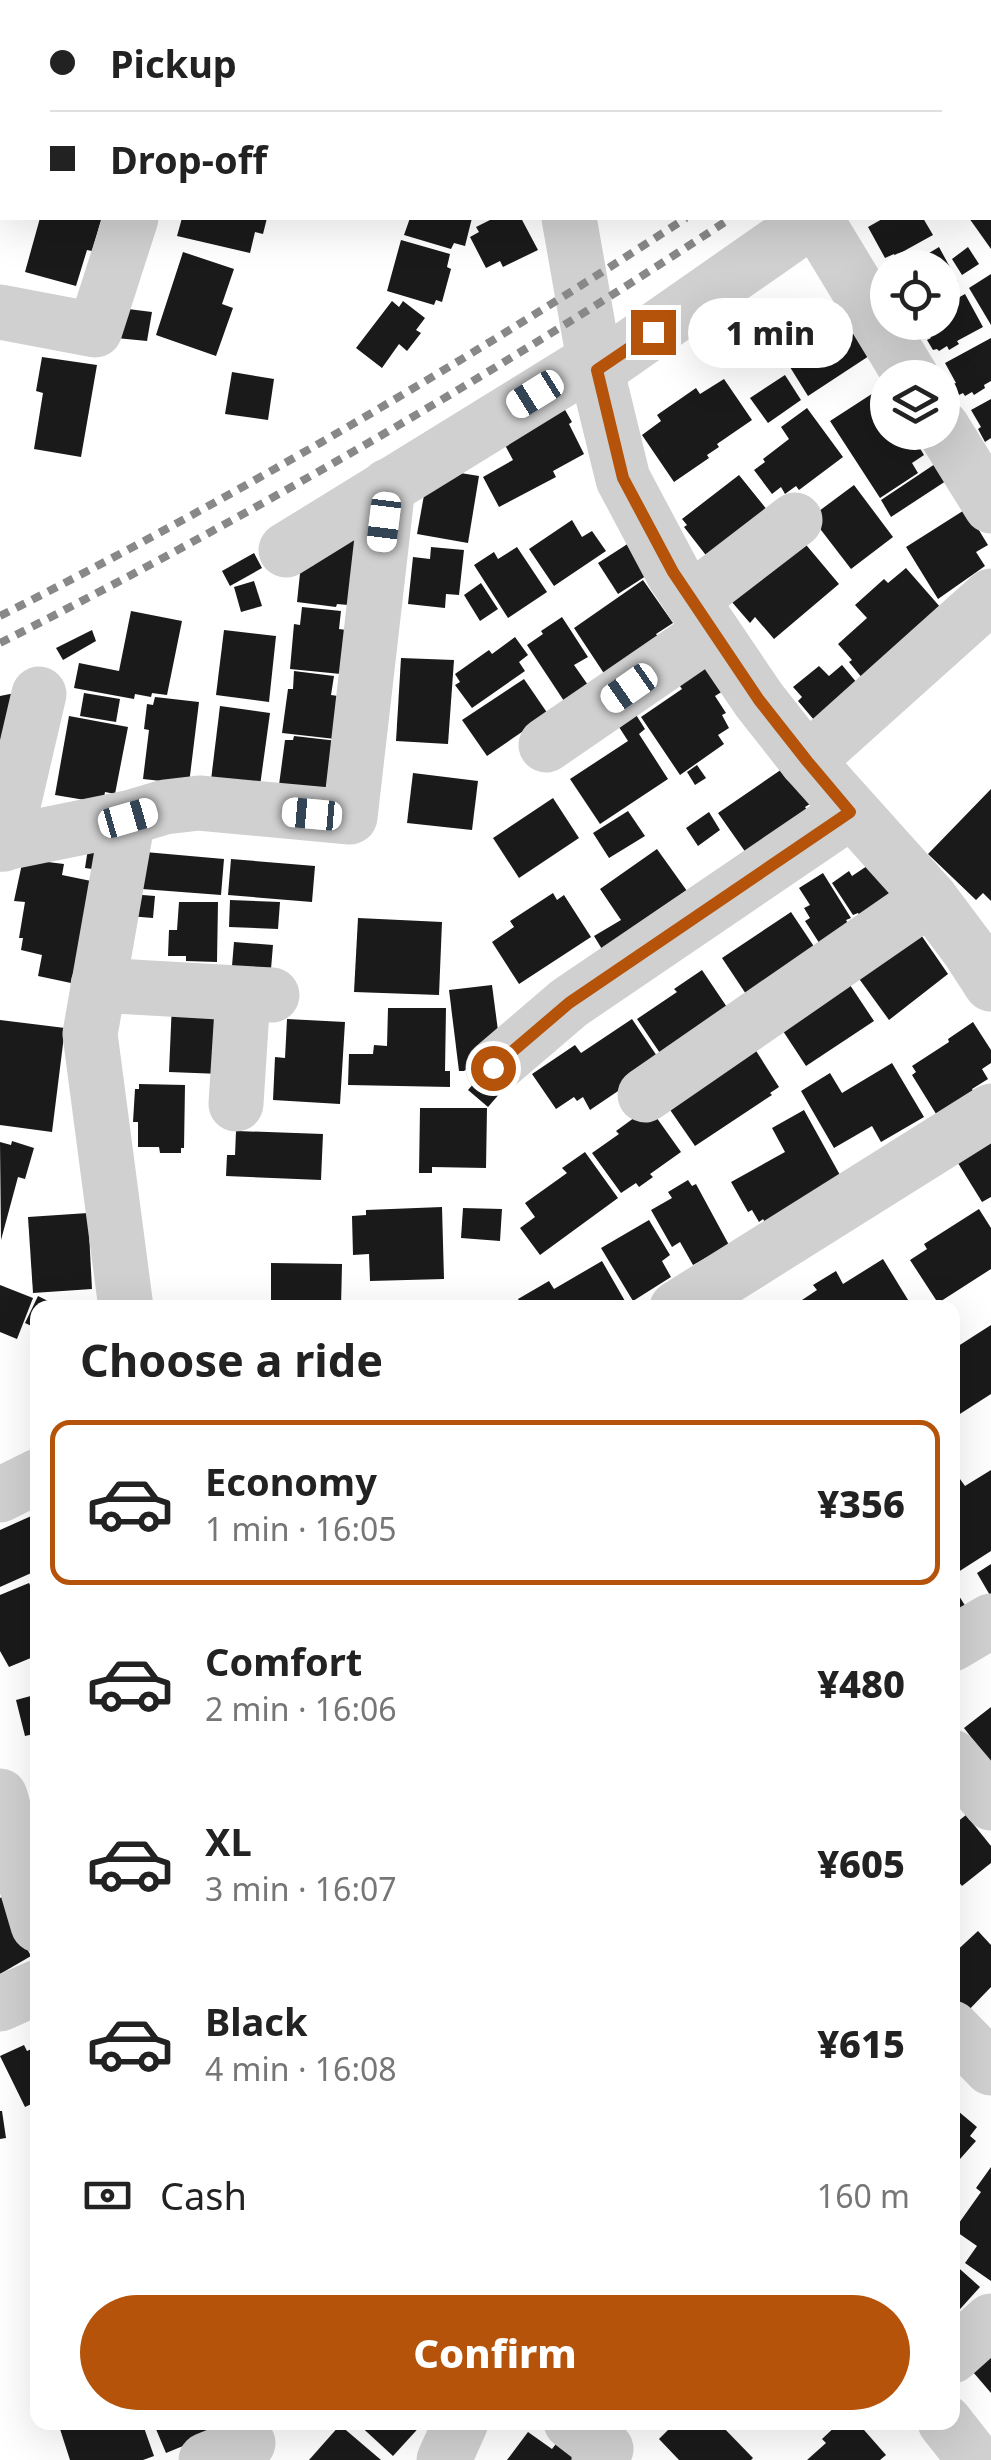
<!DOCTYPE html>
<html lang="en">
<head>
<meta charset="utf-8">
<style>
	:root { --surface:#fff; --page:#f6f6f6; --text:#222; --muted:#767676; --line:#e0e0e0; --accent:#b45309 }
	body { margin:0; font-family:"Noto Sans",sans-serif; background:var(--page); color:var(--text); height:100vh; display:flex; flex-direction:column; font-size:38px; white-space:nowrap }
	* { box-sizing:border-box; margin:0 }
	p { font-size:32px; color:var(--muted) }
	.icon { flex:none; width:55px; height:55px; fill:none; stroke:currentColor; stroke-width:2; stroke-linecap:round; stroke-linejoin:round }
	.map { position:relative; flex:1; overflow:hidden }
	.drawer { position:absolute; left:30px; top:1300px; width:930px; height:1130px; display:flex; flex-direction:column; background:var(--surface); border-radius:20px; box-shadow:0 10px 40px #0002 }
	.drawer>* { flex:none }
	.hud { position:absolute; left:0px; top:0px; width:992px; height:220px; box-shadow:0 10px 40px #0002; display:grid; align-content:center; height:220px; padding:0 50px; background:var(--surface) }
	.tools { position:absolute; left:870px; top:250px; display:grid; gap:20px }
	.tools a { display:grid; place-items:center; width:90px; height:90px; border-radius:50%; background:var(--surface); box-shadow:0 10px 40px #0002; font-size:50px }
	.end { position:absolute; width:45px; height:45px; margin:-22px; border:12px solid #b45309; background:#fff; box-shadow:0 0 0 5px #fff }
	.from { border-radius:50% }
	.bubble { position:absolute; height:70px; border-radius:35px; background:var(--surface); box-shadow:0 10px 40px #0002; font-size:32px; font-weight:800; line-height:70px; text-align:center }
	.car { position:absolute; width:30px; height:60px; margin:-30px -15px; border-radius:12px; box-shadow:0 0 8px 2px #0007; background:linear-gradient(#fff 24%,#345 0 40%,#fff 0 76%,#345 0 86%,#fff 0) }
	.hud b { display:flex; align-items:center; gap:35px; height:95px; font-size:38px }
	.hud b+b { border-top:2px solid var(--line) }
	.hud i { width:25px; height:25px; background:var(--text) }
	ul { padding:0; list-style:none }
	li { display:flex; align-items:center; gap:30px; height:165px; margin:0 20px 15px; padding:0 30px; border:5px solid transparent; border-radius:20px }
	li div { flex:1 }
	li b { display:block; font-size:38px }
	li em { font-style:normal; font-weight:800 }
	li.current { border-color:var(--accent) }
	li>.icon { width:90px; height:90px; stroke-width:1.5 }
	h2 { padding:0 50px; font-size:45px; line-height:120px }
	.pay { display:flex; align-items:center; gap:25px; height:110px; padding:0 50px; font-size:38px }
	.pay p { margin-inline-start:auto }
	.primary-button { display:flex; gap:20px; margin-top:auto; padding:20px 50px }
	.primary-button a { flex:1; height:115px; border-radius:60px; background:var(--accent); color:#fff; font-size:40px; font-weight:800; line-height:115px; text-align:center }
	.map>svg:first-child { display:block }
	.building { fill:#1a1a1a }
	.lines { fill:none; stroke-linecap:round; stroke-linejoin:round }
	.minor { stroke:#d0d0d0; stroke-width:55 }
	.rail { stroke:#888; stroke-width:8; stroke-dasharray:10 8; stroke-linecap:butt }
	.route { stroke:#b45309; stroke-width:12 }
</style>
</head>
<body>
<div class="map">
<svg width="991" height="2460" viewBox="0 0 991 2460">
	<rect width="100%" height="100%" fill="#fff"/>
	<g class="building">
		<path d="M 40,218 L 94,218 L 101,220 L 92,251 L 87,250 L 76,286 L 25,272 Z"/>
		<path d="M 182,218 L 267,218 L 263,234 L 255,232 L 250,253 L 177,236 Z"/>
		<path d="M 410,218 L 472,218 L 465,246 L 454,243 L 451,249 L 404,235 Z"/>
		<path d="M 494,218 L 521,218 L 538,250 L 503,267 L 500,261 L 486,268 L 470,237 L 479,232 L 476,227 Z"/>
		<path d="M 884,218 L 923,218 L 933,235 L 895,256 L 894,254 L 885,258 L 868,227 Z"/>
		<path d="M 969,218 L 991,218 L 991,249 Z"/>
		<path d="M 401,240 L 450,254 L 447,267 L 451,269 L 442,302 L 436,300 L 434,305 L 387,291 Z"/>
		<path d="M 939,247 L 958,282 L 942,291 L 942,268 L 904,268 Z"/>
		<path d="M 968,247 L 979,264 L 962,275 L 952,259 Z"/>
		<path d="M 183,252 L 234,269 L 222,304 L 233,308 L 216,356 L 156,335 Z"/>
		<path d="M 991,274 L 991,325 L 969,288 Z"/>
		<path d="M 965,294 L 983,327 L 957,341 L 959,344 L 949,350 L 947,346 L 939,351 L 937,349 L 933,350 L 927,340 L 931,338 L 922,322 L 942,322 L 942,307 Z"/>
		<path d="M 392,301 L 399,307 L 403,301 L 425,318 L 416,330 L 421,333 L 407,351 L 399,344 L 382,368 L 356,348 Z"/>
		<path d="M 743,301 L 764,332 L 745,345 L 723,315 Z"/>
		<path d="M 839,301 L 872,354 L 808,396 L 780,351 L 786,347 L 780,338 Z"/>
		<path d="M 120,308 L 152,312 L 147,341 L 116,338 Z"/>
		<path d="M 991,338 L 991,381 L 984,385 L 985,388 L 974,395 L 972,392 L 965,396 L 963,393 L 959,395 L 953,384 L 956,383 L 945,363 Z"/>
		<path d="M 42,357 L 97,365 L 81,457 L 34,449 L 43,393 L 36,391 Z"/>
		<path d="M 232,372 L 274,379 L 268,420 L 225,414 Z"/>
		<path d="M 785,375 L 801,400 L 768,423 L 750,398 Z"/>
		<path d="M 724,379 L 752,420 L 717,444 L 719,447 L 707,455 L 709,458 L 674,482 L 642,435 L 661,421 L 657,415 L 696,388 L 700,394 Z"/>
		<path d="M 881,388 L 888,398 L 888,432 L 910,432 L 924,455 L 912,463 L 918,473 L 880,498 L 830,421 Z"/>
		<path d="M 991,399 L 991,438 L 985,442 L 978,429 L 981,427 L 971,410 Z"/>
		<path d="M 564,408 L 572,422 L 569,424 L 584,454 L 553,471 L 556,477 L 499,507 L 483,477 L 513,460 L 498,432 Z"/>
		<path d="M 807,408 L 843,457 L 799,490 L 796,486 L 785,494 L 781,487 L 772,494 L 754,470 L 765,462 L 763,459 L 789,439 L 781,427 Z"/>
		<path d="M 938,462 L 949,479 L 891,517 L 881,500 Z"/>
		<path d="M 448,471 L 479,476 L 468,543 L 417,534 L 428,473 Z"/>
		<path d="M 739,475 L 772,516 L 712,563 L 684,527 L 687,525 L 682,519 Z"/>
		<path d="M 854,485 L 893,537 L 851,569 L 811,517 Z"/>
		<path d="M 966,509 L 988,545 L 976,552 L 985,566 L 938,599 L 906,547 Z"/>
		<path d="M 572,520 L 582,537 L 592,531 L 606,551 L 554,586 L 529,549 Z"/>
		<path d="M 367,534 L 359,606 L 337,604 L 336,607 L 297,602 L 301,564 L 313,566 L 316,541 Z"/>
		<path d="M 802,540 L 839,584 L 774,639 L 755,617 L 750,623 L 731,601 Z"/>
		<path d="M 629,543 L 649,574 L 618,594 L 598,563 Z"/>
		<path d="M 431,547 L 464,550 L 459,595 L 446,594 L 445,608 L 408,604 L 413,557 L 430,559 Z"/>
		<path d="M 517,547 L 547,592 L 508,618 L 474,565 L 494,552 L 498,559 Z"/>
		<path d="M 254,553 L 262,568 L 230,586 L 222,571 Z"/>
		<path d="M 906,568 L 948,616 L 868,685 L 849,662 L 852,660 L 838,644 L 867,618 L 855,605 L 884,579 L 888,583 Z"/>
		<path d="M 643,580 L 673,623 L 656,634 L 664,644 L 609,681 L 574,628 Z"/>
		<path d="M 254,581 L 262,606 L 241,612 L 234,587 Z"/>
		<path d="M 481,583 L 498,609 L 480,621 L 464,595 Z"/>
		<path d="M 302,607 L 341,611 L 339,629 L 346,630 L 351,675 L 290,669 L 294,624 L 300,625 Z"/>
		<path d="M 131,611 L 182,621 L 167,695 L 152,693 L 151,697 L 135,694 L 134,699 L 74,688 L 79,663 L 119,671 Z"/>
		<path d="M 562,617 L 588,657 L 574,665 L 588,685 L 564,701 L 527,645 L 543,634 L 541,631 Z"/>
		<path d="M 92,630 L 96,641 L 63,660 L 56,648 Z"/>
		<path d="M 224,630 L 276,636 L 269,702 L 216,695 Z"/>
		<path d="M 515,637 L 528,655 L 519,662 L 525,671 L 472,708 L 455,685 L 460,682 L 455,674 L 489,650 L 492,654 Z"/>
		<path d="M 401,658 L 454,660 L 448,744 L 396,741 Z"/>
		<path d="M 709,660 L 728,688 L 715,696 L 726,713 L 722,715 L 729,728 L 718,735 L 724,744 L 680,775 L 641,717 L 682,689 L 672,675 Z"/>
		<path d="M 842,665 L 863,690 L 820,727 L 798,701 L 802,697 L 793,687 L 819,666 L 829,676 Z"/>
		<path d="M 294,671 L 334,676 L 331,695 L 338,696 L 344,740 L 282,733 L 288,689 L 293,689 Z"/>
		<path d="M 524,679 L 548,714 L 487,756 L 462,720 Z"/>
		<path d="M 15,693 L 0,747 L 0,696 Z"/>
		<path d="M 84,693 L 120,699 L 116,722 L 80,716 Z"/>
		<path d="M 155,697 L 199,702 L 189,784 L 143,779 L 149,730 L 144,729 L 147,704 L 153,705 Z"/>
		<path d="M 628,702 L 645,729 L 639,734 L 668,779 L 600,824 L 570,779 L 628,741 L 610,713 Z"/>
		<path d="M 220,706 L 270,713 L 260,786 L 211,780 Z"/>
		<path d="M 69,716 L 128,727 L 115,794 L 105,792 L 103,803 L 55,795 Z"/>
		<path d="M 294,736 L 338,741 L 326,797 L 279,785 L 285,740 L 293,740 Z"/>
		<path d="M 697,765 L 706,778 L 695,785 L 687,772 Z"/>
		<path d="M 785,767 L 810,804 L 805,807 L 812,817 L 751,860 L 718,813 Z"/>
		<path d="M 413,773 L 478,781 L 472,830 L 407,823 Z"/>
		<path d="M 991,789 L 991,901 L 983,893 L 976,900 L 928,854 Z"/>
		<path d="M 553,798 L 579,838 L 519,878 L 493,838 Z"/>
		<path d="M 628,811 L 645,836 L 609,858 L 593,833 Z"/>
		<path d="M 709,812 L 720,830 L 698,846 L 686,828 Z"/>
		<path d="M 89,842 L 107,871 L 85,868 Z"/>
		<path d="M 657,849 L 687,891 L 608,959 L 594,936 L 621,920 L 600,889 Z"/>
		<path d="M 145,852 L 224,859 L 221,895 L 142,889 Z"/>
		<path d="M 23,859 L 64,864 L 62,875 L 96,882 L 71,983 L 38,976 L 42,955 L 21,950 L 23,938 L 19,938 L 25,902 L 14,901 Z"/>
		<path d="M 231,859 L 315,866 L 312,902 L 228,895 Z"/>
		<path d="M 867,866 L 895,896 L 868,927 L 858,913 L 853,915 L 832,883 L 849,871 L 852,876 Z"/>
		<path d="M 823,873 L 851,918 L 846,920 L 856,936 L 827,955 L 805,921 L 810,918 L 804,908 L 810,905 L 799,888 Z"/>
		<path d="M 553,893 L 557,900 L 564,895 L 591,937 L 519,984 L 492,942 L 514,927 L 510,921 Z"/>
		<path d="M 130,894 L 155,896 L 153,918 L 128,916 Z"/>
		<path d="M 230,900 L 280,902 L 278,929 L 229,927 Z"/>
		<path d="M 179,902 L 218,902 L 217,962 L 186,961 L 186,956 L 168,956 L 169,930 L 177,930 Z"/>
		<path d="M 791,912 L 821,957 L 752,1003 L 722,958 Z"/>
		<path d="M 358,918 L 442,922 L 439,995 L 354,992 Z"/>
		<path d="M 917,929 L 948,974 L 889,1020 L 852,969 Z"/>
		<path d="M 234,942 L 273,945 L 270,981 L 231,978 Z"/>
		<path d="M 702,970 L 735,1019 L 668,1065 L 637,1019 L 677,992 L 674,989 Z"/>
		<path d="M 848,982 L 874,1021 L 806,1066 L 781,1028 Z"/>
		<path d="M 492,985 L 500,1046 L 464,1071 L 459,1071 L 449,990 Z"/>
		<path d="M 172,1003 L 224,1005 L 221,1074 L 169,1072 Z"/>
		<path d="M 388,1008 L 446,1008 L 445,1071 L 450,1071 L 450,1087 L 348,1085 L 349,1054 L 373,1054 L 374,1045 L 387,1046 Z"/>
		<path d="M 287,1019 L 345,1022 L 340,1104 L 273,1100 L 275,1057 L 285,1058 Z"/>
		<path d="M 632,1019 L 661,1062 L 590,1110 L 583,1097 L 577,1101 L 574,1097 L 556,1109 L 532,1074 L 575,1045 L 581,1053 Z"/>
		<path d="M 0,1020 L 65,1028 L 52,1132 L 0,1125 Z"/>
		<path d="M 973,1022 L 991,1050 L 991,1063 L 982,1069 L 988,1079 L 972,1089 L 974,1093 L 938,1117 L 912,1075 L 916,1072 L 912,1066 L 949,1042 L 948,1039 Z"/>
		<path d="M 753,1046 L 779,1087 L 770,1093 L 772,1095 L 695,1146 L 666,1104 Z"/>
		<path d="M 892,1063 L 924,1117 L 881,1142 L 872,1126 L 834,1148 L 801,1091 L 830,1073 L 842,1093 Z"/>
		<path d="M 482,1074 L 501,1092 L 488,1107 L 468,1090 Z"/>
		<path d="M 139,1084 L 185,1085 L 184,1148 L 181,1148 L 181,1153 L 160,1153 L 159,1147 L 138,1147 L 138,1122 L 133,1122 L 135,1089 L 139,1089 Z"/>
		<path d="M 649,1107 L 681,1152 L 650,1174 L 653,1177 L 639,1187 L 636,1183 L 621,1193 L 592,1153 L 619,1134 L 616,1131 Z"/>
		<path d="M 420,1108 L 487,1108 L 486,1168 L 432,1167 L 432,1173 L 419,1173 Z"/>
		<path d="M 804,1110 L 845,1184 L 769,1229 L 763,1219 L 759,1222 L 752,1210 L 748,1212 L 731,1182 L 785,1152 L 772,1128 Z"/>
		<path d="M 236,1131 L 323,1134 L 321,1180 L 226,1176 L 227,1155 L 235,1155 Z"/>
		<path d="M 991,1131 L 991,1197 L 982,1202 L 953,1155 Z"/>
		<path d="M 12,1141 L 34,1148 L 25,1179 L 18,1177 L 1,1240 L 0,1142 L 11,1145 Z"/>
		<path d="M 585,1152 L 618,1198 L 540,1255 L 520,1228 L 535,1217 L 525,1203 L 567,1173 L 562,1168 Z"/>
		<path d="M 688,1180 L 692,1186 L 696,1184 L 729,1245 L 693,1265 L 680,1242 L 672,1247 L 651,1210 L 672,1198 L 668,1192 Z"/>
		<path d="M 442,1207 L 444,1279 L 370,1281 L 369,1254 L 353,1255 L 352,1216 L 366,1215 L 366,1210 Z"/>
		<path d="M 463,1208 L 502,1209 L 500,1241 L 461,1238 Z"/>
		<path d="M 979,1209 L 991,1228 L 991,1269 L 938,1303 L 910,1260 L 927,1249 L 924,1244 Z"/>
		<path d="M 88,1213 L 92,1289 L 33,1293 L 28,1217 Z"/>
		<path d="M 649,1220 L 670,1255 L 662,1261 L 671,1277 L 633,1301 L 601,1248 Z"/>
		<path d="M 883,1259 L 913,1308 L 802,1308 L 799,1302 L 817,1290 L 813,1285 L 836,1271 L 843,1284 Z"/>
		<path d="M 602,1261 L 629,1308 L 523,1308 L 518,1299 L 549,1281 L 554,1289 Z"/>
		<path d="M 271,1263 L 342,1264 L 341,1308 L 271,1308 Z"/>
		<path d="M 0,1285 L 33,1298 L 17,1339 L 0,1332 Z"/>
		<path d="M 38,1296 L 62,1308 L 38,1308 L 38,1329 L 25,1323 Z"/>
		<path d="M 991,1325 L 991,1394 L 952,1419 L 952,1350 Z"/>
		<path d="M 991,1470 L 991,1551 L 955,1574 L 952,1570 L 952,1483 L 960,1479 L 965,1486 Z"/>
		<path d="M 38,1513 L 38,1570 L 0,1587 L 0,1530 Z"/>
		<path d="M 991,1564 L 991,1597 L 977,1573 Z"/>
		<path d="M 29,1583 L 38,1602 L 38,1655 L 9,1667 L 0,1651 L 0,1595 Z"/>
		<path d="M 952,1585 L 966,1607 L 952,1622 Z"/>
		<path d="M 38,1694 L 38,1733 L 25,1736 L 16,1700 Z"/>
		<path d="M 991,1707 L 991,1763 L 964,1728 Z"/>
		<path d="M 966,1815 L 991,1846 L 991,1863 L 962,1886 L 952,1874 L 952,1826 Z"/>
		<path d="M 8,1893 L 16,1929 L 31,1956 L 0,1974 L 0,1898 Z"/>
		<path d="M 978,1931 L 991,1945 L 991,1987 L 962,2017 L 952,2006 L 952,1955 Z"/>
		<path d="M 24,2045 L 27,2051 L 38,2046 L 38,2101 L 25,2107 L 0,2056 Z"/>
		<path d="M 952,2106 L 977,2127 L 970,2136 L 976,2141 L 952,2168 Z"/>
		<path d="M 0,2111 L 2,2111 L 6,2138 L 0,2139 Z"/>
		<path d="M 991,2167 L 991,2281 L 965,2263 L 977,2246 L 954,2230 L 981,2192 L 976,2188 Z"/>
		<path d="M 952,2262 L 980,2287 L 952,2318 Z"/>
		<path d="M 991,2344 L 991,2393 L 967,2365 Z"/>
		<path d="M 63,2422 L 142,2422 L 154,2456 L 143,2460 L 70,2460 L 60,2429 L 65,2428 Z"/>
		<path d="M 153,2422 L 220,2422 L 222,2430 L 166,2453 Z"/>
		<path d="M 356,2422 L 424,2422 L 393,2456 Z"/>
		<path d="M 676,2422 L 718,2422 L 753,2458 L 751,2460 L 679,2460 L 659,2439 Z"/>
		<path d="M 840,2422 L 857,2422 L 886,2455 L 880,2460 L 807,2460 L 826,2443 L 822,2439 Z"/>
		<path d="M 340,2425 L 381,2460 L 309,2460 Z"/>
		<path d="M 528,2432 L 552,2449 L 559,2440 L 580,2460 L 507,2460 Z"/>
	</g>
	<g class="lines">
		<g class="minor">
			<path d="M 490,0 L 492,2"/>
			<path d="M 51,2 L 52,0"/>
			<path d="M 918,2 L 922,0"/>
			<path d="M 990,103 L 991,103"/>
			<path d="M 569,218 L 594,360 L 623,479 L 673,573 L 759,700 L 807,761 L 930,898 L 969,950 L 991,984"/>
			<path d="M 815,218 L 912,378"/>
			<path d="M 0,312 L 95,330 L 131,218"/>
			<path d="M 597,370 L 815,218"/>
			<path d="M 942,427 L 991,506"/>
			<path d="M 286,550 L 594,360"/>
			<path d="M 691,600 L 795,520"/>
			<path d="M 546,745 L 712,631"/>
			<path d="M 807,761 L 991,596"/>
			<path d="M 0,844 L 128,818 L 165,807 L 199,803 L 350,817 L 388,486"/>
			<path d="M 4,844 L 39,694"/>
			<path d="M 98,985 L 272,995"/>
			<path d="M 493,1068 L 569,1003 L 850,812"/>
			<path d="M 645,1095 L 930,898"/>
			<path d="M 236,1104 L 243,994"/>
			<path d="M 126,1308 L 90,1034 L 128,818"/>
			<path d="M 677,1308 L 991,1111"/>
			<path d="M 0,1495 L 38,1476"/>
			<path d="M 952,1644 L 991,1621"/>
			<path d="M 952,1757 L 991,1803"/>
			<path d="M 0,1796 L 38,1925"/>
			<path d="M 0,2004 L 38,1987"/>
			<path d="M 952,2028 L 991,2068"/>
			<path d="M 952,2356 L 991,2321"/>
			<path d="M 571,2422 L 606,2449 L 599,2460"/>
			<path d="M 945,2422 L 975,2460"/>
			<path d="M 206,2460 L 248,2443"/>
			<path d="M 444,2460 L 461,2422"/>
		</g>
		<g class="rail">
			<path d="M 990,12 L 991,11"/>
			<path d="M 990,42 L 991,41"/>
			<path d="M 0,616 C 236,497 465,362 686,218"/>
			<path d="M 0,643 C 251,516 496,373 731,218"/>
		</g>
	</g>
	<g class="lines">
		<path class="route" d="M 493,1068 L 569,1003 L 850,812 L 807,761 L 759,700 L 673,572 L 623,478 L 597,370 L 653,332"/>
	</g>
</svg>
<div class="tools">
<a><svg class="icon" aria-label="locate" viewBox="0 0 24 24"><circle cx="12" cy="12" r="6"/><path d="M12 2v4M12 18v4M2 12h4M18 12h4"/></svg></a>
<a><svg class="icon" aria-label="layers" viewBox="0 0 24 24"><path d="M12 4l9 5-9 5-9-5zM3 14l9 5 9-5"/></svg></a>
</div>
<i class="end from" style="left:493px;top:1068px"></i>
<i class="end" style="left:653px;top:332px"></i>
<div class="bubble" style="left:688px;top:298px;width:165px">1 min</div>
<i class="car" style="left:535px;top:394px;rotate:238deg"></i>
<i class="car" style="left:384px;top:522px;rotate:187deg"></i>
<i class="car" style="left:629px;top:688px;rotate:235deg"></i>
<i class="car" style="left:312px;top:814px;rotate:275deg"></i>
<i class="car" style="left:128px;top:818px;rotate:74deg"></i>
<div class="hud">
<b><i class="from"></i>Pickup</b>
<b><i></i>Drop-off</b>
</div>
<section class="drawer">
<h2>Choose a ride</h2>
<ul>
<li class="current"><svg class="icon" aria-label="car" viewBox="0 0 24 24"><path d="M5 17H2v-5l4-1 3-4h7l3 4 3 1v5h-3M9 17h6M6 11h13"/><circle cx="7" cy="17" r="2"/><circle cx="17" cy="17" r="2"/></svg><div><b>Economy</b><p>1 min · 16:05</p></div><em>¥356</em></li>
<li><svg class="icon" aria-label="car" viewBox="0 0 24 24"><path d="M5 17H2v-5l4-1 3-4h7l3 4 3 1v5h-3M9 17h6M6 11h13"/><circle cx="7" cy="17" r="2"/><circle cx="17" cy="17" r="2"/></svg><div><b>Comfort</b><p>2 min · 16:06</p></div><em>¥480</em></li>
<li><svg class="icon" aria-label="car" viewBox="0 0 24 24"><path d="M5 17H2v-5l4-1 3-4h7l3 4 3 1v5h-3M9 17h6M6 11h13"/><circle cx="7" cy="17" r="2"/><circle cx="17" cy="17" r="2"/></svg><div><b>XL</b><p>3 min · 16:07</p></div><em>¥605</em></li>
<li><svg class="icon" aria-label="car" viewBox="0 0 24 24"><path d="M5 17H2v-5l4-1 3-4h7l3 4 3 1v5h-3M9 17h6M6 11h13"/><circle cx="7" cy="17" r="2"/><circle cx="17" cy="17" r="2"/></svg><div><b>Black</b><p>4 min · 16:08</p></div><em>¥615</em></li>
</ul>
<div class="pay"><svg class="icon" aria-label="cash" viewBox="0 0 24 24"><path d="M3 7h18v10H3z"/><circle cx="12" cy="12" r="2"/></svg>Cash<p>160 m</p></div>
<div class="primary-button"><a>Confirm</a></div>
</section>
</div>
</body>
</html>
